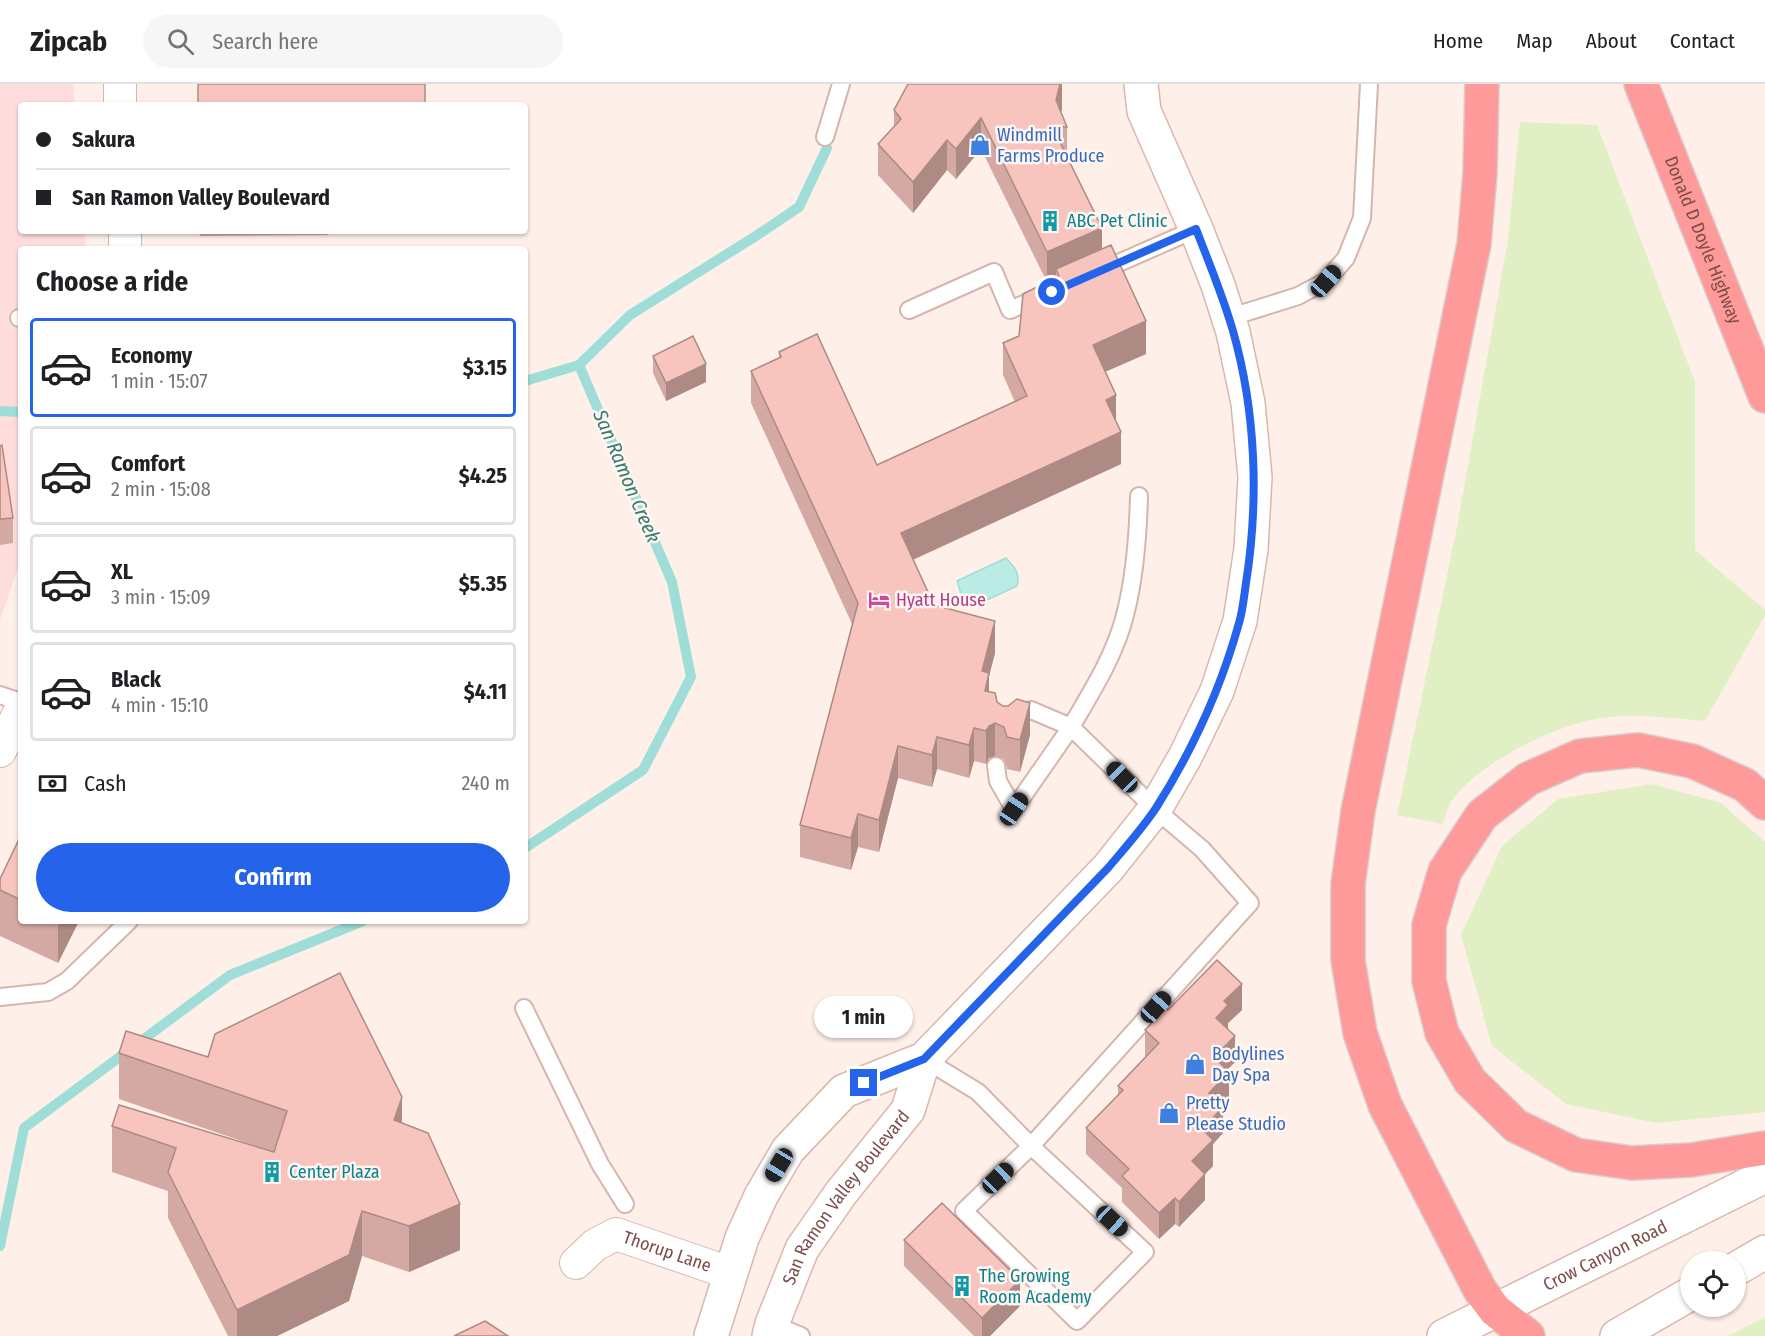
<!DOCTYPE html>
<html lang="en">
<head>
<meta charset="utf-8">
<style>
	:root { --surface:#fff; --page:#f6f6f6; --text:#202124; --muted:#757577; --line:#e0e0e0; --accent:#2563eb }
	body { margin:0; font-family:"Fira Sans Condensed",sans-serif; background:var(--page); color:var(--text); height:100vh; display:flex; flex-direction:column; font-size:22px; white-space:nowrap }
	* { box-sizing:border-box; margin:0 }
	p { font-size:20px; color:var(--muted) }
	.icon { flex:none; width:33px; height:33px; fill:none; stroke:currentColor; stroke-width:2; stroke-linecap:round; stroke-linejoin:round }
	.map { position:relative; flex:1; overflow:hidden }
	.side { position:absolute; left:18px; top:162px; width:510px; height:678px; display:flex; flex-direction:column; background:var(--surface); border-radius:6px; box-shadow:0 2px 4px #0004 }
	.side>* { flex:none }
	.top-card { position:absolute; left:18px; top:18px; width:510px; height:132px; border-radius:6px; box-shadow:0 2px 4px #0004; display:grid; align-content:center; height:132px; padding:0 18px; background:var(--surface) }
	.buttons { position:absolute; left:1680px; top:1167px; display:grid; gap:12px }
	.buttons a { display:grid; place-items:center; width:66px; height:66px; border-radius:50%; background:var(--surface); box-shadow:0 2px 4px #0004; font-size:30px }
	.end { position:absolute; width:27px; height:27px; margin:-14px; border:8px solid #2563eb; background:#fff; box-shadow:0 0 0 3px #fff }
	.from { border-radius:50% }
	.bubble { position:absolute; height:42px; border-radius:21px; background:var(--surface); box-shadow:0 2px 4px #0004; font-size:20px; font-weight:700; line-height:42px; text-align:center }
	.car { position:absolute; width:18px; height:36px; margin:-18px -9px; border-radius:8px; box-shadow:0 0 4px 2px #0007; background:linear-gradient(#222 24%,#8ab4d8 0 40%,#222 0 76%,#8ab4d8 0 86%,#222 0) }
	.top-card b { display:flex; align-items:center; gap:21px; height:57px; font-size:22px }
	.top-card b+b { border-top:2px solid var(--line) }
	.top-card i { width:15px; height:15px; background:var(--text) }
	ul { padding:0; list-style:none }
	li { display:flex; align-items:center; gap:18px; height:99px; margin:0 12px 9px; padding:0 6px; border:3px solid var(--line); border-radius:6px }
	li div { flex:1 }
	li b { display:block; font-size:22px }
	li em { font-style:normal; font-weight:700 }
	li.active { border-color:var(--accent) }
	li>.icon { width:54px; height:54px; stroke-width:1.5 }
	h2 { padding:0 18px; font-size:27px; line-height:72px }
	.pay { display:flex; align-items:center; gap:15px; height:66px; padding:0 18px; font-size:22px }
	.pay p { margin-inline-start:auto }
	.button { display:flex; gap:12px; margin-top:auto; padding:12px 18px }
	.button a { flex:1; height:69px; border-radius:36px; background:var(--accent); color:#fff; font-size:24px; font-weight:700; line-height:69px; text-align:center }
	header { display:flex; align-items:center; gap:36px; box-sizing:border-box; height:84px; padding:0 30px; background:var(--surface); border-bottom:2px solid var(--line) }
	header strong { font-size:28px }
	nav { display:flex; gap:33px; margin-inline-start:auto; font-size:21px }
	.search { width:420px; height:54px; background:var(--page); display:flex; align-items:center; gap:15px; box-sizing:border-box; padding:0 21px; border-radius:33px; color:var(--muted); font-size:22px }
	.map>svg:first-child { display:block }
	.commercial { fill:#ffdddc }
	.green { fill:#e0efc4 }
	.water { fill:#baebe5; stroke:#9fded8; stroke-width:1.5 }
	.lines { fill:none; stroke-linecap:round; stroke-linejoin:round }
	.stream { stroke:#9fded8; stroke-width:10 }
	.lane-casing { stroke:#d5b6af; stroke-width:20 }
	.street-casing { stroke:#d5b6af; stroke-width:34 }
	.secondary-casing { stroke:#dbb6ae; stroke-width:36 }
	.highway-casing { stroke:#dbcdcc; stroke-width:36 }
	.lane { stroke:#fff; stroke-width:16 }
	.street { stroke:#fff; stroke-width:32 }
	.secondary { stroke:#fff; stroke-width:33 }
	.highway { stroke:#fe9a9a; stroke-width:33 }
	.wall { fill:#d4a9a3 }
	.shaded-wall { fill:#ad8a84 }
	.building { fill:#f7c5bd; stroke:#ad8a84; stroke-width:1.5 }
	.route { stroke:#2563eb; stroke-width:8 }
	.labels { text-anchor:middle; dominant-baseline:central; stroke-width:5; stroke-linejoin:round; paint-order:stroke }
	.shop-label { font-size:18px; fill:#366cbe; stroke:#fff6f1; text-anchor:start }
	.culture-label { font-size:18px; fill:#0d838f; stroke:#fff6f1; text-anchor:start }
	.street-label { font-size:18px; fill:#7d4d48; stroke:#fff6f1 }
	.hotel-label { font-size:18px; fill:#b23c85; stroke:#fff6f1; text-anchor:start }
	.water-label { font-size:20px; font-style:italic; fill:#377b75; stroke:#fff6f1 }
</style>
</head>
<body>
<header>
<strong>Zipcab</strong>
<div class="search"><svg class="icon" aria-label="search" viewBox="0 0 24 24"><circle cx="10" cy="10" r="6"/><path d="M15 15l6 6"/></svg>Search here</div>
<nav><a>Home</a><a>Map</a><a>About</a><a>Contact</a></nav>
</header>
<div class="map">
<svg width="1765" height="1252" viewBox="0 0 1765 1252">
	<rect width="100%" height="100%" fill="#fef0e8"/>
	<path class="commercial" d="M 0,0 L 73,0 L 75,21 L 21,21 L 21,147 L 85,147 L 86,165 L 21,165 L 21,474 L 0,536 Z"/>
	<g class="green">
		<path d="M 1520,38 L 1597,41 L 1695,298 L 1695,466 L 1765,526 L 1765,531 L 1705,637 C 1669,634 1631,628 1595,635 C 1554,642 1478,680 1453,715 C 1448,721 1446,732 1442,740 L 1397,731 L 1457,443 L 1508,156 Z"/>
		<path d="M 1652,700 L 1721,719 L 1765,758 L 1765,1028 L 1656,1039 L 1566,1020 L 1492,962 L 1461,851 L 1502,762 L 1558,715 Z"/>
		<path d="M 1765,1233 L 1765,1252 L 1728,1252 Z"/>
	</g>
	<path class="water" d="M 1006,474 C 1014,482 1021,491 1017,502 L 972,523 L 962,513 L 957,497 Z"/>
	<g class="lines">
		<g class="stream">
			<path d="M 525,297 L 579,281"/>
			<path d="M 0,327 L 21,328"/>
			<path d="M 525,764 L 643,686 L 691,593 L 672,498 L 579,281 L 630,231 L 759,150 L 799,123 L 827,64"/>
			<path d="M 0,1162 L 24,1044 L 230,891 L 363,837"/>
		</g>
		<defs>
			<g id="lane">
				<path d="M 825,53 L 841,0"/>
				<path d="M 1098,188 L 1196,145"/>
				<path d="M 909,226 L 994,188 L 1010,226 L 1042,212"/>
				<path d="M 19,234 L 21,234"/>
				<path d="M 1228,234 L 1298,212 L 1326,197 L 1346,174 L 1362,134 L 1369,0"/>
				<path d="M 0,611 L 21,618"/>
				<path d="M 996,682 L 998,697 L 1014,725 L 1071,643 L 1031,626 L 1020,630 L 1012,637"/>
				<path d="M 0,913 L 48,908 L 67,897 L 129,837"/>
				<path d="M 524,924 L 600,1080 L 625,1120"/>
				<path d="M 924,975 L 978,1008 L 1031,1062 L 964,1127 L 1077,1237 L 1145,1168 L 1031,1062 L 1250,819 L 1202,765 L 1155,725 L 1071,643 C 1092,607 1115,571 1125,531 C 1135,493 1138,451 1139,412"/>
				<path d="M 772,1240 L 801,1252"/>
			</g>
			<g id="street">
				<path d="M 120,0 L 120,21"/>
				<path d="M 125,147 L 125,165"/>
				<path d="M 0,667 L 21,625"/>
				<path id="s1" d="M 576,1179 L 595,1161 L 616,1150 L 730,1189"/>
			</g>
			<g id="secondary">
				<path d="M 1736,1185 L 1765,1168"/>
				<path d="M 711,1252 L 742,1154 L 761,1112 L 788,1066 L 844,1007 L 924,975 L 1108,784 L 1155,725 L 1185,673 L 1217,607 L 1240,537 L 1251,465 L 1255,393 L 1248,319 L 1233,248 L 1218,201 L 1196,145 L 1144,27 L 1141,0"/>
				<path id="s2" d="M 769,1252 L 772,1240 L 802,1165 L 841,1109 L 908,1026 L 924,975"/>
				<path id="s3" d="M 1444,1252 L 1765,1092"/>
				<path d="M 1617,1252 L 1690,1210"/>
			</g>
			<g id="highway">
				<path d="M 1482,0 L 1480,89 L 1474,160 L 1358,727 L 1348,800 L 1348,876 L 1360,949 L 1385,1021 L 1480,1206 L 1495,1226 L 1528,1252"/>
				<path id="s4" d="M 1641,0 L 1765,312"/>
				<path d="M 1765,719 L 1745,701 L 1692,677 L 1638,666 L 1580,672 L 1528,695 L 1482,731 L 1445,787 L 1429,841 L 1429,897 L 1442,949 L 1470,997 L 1516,1042 L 1576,1071 L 1632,1079 L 1691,1076 L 1765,1064"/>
			</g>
		</defs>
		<use href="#lane" class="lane-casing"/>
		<use href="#street" class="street-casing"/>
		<use href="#secondary" class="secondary-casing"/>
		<use href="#highway" class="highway-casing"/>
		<use href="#lane" class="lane"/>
		<use href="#street" class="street"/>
		<use href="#secondary" class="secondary"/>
		<use href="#highway" class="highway"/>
	</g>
	<g class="wall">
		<path d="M 1062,0 L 1061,28 L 1067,43 L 1067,73 L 1102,165 L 1146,270 L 1105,288 L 1116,337 L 1121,380 L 913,476 L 934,521 L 995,569 L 989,592 L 989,608 L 997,618 L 1030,651 L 1020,688 L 1007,685 L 1004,675 L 995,672 L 989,674 L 986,680 L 974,677 L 969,694 L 937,685 L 932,703 L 898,694 L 879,768 L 858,763 L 851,786 L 800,773 L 800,741 L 852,540 L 751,319 L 751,287 L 779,274 L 779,268 L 877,381 L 1015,318 L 1003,291 L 1003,259 L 1019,252 L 1047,198 L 981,65 L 956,95 L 947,86 L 913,129 L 878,91 L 878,60 L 894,43 L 894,26 Z"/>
		<path d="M 199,147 L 328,147 L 328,151 L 200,152 Z"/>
		<path d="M 653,272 L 706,298 L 666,317 L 653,289 Z"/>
		<path d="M 0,362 L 13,434 L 13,459 L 0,461 Z"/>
		<path d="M 21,751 L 21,837 L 79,837 L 58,879 L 0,852 L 0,795 Z"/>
		<path d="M 1242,926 L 1228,939 L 1228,946 L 1235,978 L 1227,986 L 1229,1014 L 1222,1022 L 1223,1049 L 1213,1060 L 1213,1082 L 1205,1090 L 1205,1116 L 1179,1143 L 1175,1140 L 1159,1155 L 1122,1118 L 1122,1104 L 1086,1070 L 1086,1044 L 1118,1011 L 1118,1002 L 1146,973 L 1145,972 L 1145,946 Z"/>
		<path d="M 119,969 L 402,1039 L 460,1166 L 409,1188 L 362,1172 L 349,1217 L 277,1252 L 228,1252 L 168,1134 L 168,1107 L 112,1088 L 112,1042 L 256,1062 L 119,1015 Z"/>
		<path d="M 904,1156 L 1020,1222 L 990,1252 L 974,1252 L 904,1182 Z"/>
	</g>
	<g class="shaded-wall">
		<path d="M 1060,0 L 1062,0 L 1062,25 L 1057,42 L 1056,16 Z"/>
		<path d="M 981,34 L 981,65 L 956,95 L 956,65 Z"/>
		<path d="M 947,56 L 947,86 L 913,129 L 913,98 Z"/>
		<path d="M 1102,144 L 1102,174 L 1056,185 L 1056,195 L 1047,199 L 1047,168 Z"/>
		<path d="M 1146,237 L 1146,270 L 1093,293 L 1093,261 Z"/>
		<path d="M 706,280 L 706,298 L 666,317 L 666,299 Z"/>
		<path d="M 1116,311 L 1116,343 L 1106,316 Z"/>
		<path d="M 1121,348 L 1121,380 L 901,481 L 901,449 Z"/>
		<path d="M 995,537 L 995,569 L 989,592 L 989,621 L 985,639 L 982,587 Z"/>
		<path d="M 1030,619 L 1030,651 L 1020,688 L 1020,656 Z"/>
		<path d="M 995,639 L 995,672 L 989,674 L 986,680 L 986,647 L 989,642 Z"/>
		<path d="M 974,644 L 974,677 L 969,694 L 969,661 Z"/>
		<path d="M 937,653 L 937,685 L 932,703 L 932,671 Z"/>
		<path d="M 898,662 L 898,694 L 879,768 L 879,736 Z"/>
		<path d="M 858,730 L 858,763 L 851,786 L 851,754 Z"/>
		<path d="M 58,837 L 79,837 L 58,879 Z"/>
		<path d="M 1242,900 L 1242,926 L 1228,939 L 1228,947 L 1216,934 L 1224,917 Z"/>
		<path d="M 1235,952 L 1235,978 L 1214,999 L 1214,973 Z"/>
		<path d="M 1229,988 L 1229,1014 L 1209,1035 L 1209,1009 Z"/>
		<path d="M 402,1013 L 402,1059 L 394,1036 Z"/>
		<path d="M 1223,1023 L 1223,1049 L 1213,1060 L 1213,1082 L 1192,1103 L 1192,1077 L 1202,1045 Z"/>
		<path d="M 1205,1090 L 1205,1116 L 1179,1143 L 1179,1118 Z"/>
		<path d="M 1175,1114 L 1175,1140 L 1159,1155 L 1159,1129 Z"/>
		<path d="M 460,1120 L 460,1166 L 409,1188 L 409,1142 Z"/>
		<path d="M 362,1127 L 362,1172 L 349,1217 L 277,1252 L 237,1252 L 237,1226 Z"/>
		<path d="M 1020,1196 L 1020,1222 L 990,1252 L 982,1252 L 982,1234 Z"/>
	</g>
	<g class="building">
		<rect x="198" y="0" width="227" height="21"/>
		<path d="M 908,0 L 1060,0 L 1056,16 L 1067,43 L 1052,42 L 1102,144 L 1047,168 L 981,34 L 956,65 L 947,56 L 913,98 L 878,60 L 901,35 L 894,26 Z"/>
		<path d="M 1111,161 L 1146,237 L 1093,261 L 1116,311 L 1106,316 L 1121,348 L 901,449 L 934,521 L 995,537 L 982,587 L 989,589 L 985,607 L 995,609 L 997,618 L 1003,622 L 1008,622 L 1017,615 L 1030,619 L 1020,656 L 1007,653 L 1004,643 L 995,639 L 989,642 L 986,647 L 974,644 L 969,661 L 937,653 L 932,671 L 898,662 L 879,736 L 858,730 L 851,754 L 800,741 L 858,519 L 751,287 L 781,273 L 779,268 L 817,250 L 877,381 L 1027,312 L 1003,259 L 1019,252 L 1023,210 L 1059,192 L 1056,185 Z"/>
		<path d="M 693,252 L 706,280 L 666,299 L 653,272 Z"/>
		<path d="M 2,361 L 13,434 L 0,435 L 0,362 Z"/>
		<path d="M 21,751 L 21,816 L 0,806 L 0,795 Z"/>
		<path d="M 1217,876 L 1242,900 L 1224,917 L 1228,921 L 1216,934 L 1235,952 L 1214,973 L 1229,988 L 1209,1009 L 1223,1023 L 1202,1045 L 1213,1056 L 1192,1077 L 1205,1090 L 1179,1118 L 1175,1114 L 1159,1129 L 1122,1092 L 1129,1085 L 1086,1044 L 1123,1006 L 1118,1002 L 1159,959 L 1145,946 L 1166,924 L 1168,926 Z"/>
		<path d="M 340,889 L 402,1013 L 394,1036 L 428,1049 L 460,1120 L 409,1142 L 362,1127 L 349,1171 L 237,1226 L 168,1088 L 176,1064 L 112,1042 L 119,1021 L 274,1068 L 287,1027 L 119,969 L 126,947 L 208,973 L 215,950 Z"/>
		<path d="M 942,1119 L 1020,1196 L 982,1234 L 904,1156 Z"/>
		<path d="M 485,1237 L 508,1252 L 454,1252 Z"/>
	</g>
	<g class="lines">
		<path class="route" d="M 864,999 L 924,975 L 1108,784 C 1124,765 1142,745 1156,724 C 1192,667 1221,604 1239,539 C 1243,526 1244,512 1246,499 C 1259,416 1256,328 1233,247 C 1223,212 1209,179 1196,145 L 1052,208"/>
	</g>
	<defs>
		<symbol id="shop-bare" viewBox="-9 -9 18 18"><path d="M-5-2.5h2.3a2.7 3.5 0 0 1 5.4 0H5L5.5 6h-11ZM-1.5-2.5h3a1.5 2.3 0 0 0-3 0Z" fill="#3f7fe0" stroke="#fff6f1" stroke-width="2.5" paint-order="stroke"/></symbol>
		<symbol id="building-bare" viewBox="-9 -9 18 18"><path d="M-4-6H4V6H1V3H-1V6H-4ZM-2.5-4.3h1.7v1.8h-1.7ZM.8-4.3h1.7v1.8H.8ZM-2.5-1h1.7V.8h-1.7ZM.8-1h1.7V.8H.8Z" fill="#0f9aa8" stroke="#fff6f1" stroke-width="2.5" paint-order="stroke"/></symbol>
		<symbol id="hotel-bare" viewBox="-9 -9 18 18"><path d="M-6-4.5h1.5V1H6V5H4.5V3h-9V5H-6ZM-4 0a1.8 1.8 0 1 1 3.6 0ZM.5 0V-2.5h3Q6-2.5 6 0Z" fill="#d1479c" stroke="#fff6f1" stroke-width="2.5" paint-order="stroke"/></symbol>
	</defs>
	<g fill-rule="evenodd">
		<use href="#shop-bare" x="965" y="46" width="30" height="30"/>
		<use href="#building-bare" x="1035" y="122" width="30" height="30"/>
		<use href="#hotel-bare" x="864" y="501" width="30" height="30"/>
		<use href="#shop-bare" x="1180" y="965" width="30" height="30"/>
		<use href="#shop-bare" x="1154" y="1014" width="30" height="30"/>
		<use href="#building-bare" x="257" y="1073" width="30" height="30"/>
		<use href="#building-bare" x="947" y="1187" width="30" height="30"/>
	</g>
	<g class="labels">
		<g class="shop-label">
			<text x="997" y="51">Windmill<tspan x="997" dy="21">Farms Produce</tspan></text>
			<text x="1212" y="970">Bodylines<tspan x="1212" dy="21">Day Spa</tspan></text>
			<text x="1186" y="1019">Pretty<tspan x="1186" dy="21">Please Studio</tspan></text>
		</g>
		<g class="culture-label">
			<text x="1067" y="137">ABC Pet Clinic</text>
			<text x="289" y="1088">Center Plaza</text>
			<text x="979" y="1192">The Growing<tspan x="979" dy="21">Room Academy</tspan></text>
		</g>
		<g class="street-label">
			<text stroke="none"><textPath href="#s4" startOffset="168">Donald D Doyle Highway</textPath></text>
			<text stroke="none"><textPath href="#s2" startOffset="160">San Ramon Valley Boulevard</textPath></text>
			<text stroke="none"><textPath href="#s1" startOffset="104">Thorup Lane</textPath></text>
			<text stroke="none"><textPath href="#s3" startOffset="180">Crow Canyon Road</textPath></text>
		</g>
		<g class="hotel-label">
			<text x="896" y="516">Hyatt House</text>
		</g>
		<g class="water-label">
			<text transform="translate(627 392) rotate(67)">San Ramon Creek</text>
		</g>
	</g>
</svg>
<div class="buttons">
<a><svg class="icon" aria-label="locate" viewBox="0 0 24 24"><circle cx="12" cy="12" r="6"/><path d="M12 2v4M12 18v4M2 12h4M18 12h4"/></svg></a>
</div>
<i class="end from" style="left:1052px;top:208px"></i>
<i class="end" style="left:864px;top:999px"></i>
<div class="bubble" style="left:814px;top:912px;width:99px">1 min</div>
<i class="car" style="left:1326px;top:197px;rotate:41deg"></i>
<i class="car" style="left:1122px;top:693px;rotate:315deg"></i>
<i class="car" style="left:1014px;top:725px;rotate:34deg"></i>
<i class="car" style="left:1156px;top:923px;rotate:42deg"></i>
<i class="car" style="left:779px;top:1081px;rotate:211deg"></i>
<i class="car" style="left:998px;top:1094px;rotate:46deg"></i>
<i class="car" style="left:1112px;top:1137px;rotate:133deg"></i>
<div class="top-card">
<b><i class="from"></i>Sakura</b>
<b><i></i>San Ramon Valley Boulevard</b>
</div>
<section class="side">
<h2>Choose a ride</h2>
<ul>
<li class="active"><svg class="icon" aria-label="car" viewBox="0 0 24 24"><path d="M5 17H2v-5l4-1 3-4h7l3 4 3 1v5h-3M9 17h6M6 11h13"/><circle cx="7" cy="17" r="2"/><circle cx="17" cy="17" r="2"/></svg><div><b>Economy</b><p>1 min · 15:07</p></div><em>$3.15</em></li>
<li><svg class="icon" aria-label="car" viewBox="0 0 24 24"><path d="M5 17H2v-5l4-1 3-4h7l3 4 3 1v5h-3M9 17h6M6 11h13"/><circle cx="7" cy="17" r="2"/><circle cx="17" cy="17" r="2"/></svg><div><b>Comfort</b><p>2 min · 15:08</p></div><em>$4.25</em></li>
<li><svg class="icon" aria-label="car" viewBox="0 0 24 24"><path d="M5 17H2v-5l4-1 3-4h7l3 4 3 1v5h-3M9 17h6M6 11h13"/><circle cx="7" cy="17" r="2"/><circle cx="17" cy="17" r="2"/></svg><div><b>XL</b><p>3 min · 15:09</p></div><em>$5.35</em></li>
<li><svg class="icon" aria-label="car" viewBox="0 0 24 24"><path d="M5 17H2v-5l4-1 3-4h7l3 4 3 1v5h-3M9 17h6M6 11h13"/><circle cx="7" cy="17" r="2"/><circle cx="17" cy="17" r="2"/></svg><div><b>Black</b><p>4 min · 15:10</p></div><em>$4.11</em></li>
</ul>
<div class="pay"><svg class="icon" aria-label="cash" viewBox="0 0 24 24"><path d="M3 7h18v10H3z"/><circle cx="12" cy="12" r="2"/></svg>Cash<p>240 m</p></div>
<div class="button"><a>Confirm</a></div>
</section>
</div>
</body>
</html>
